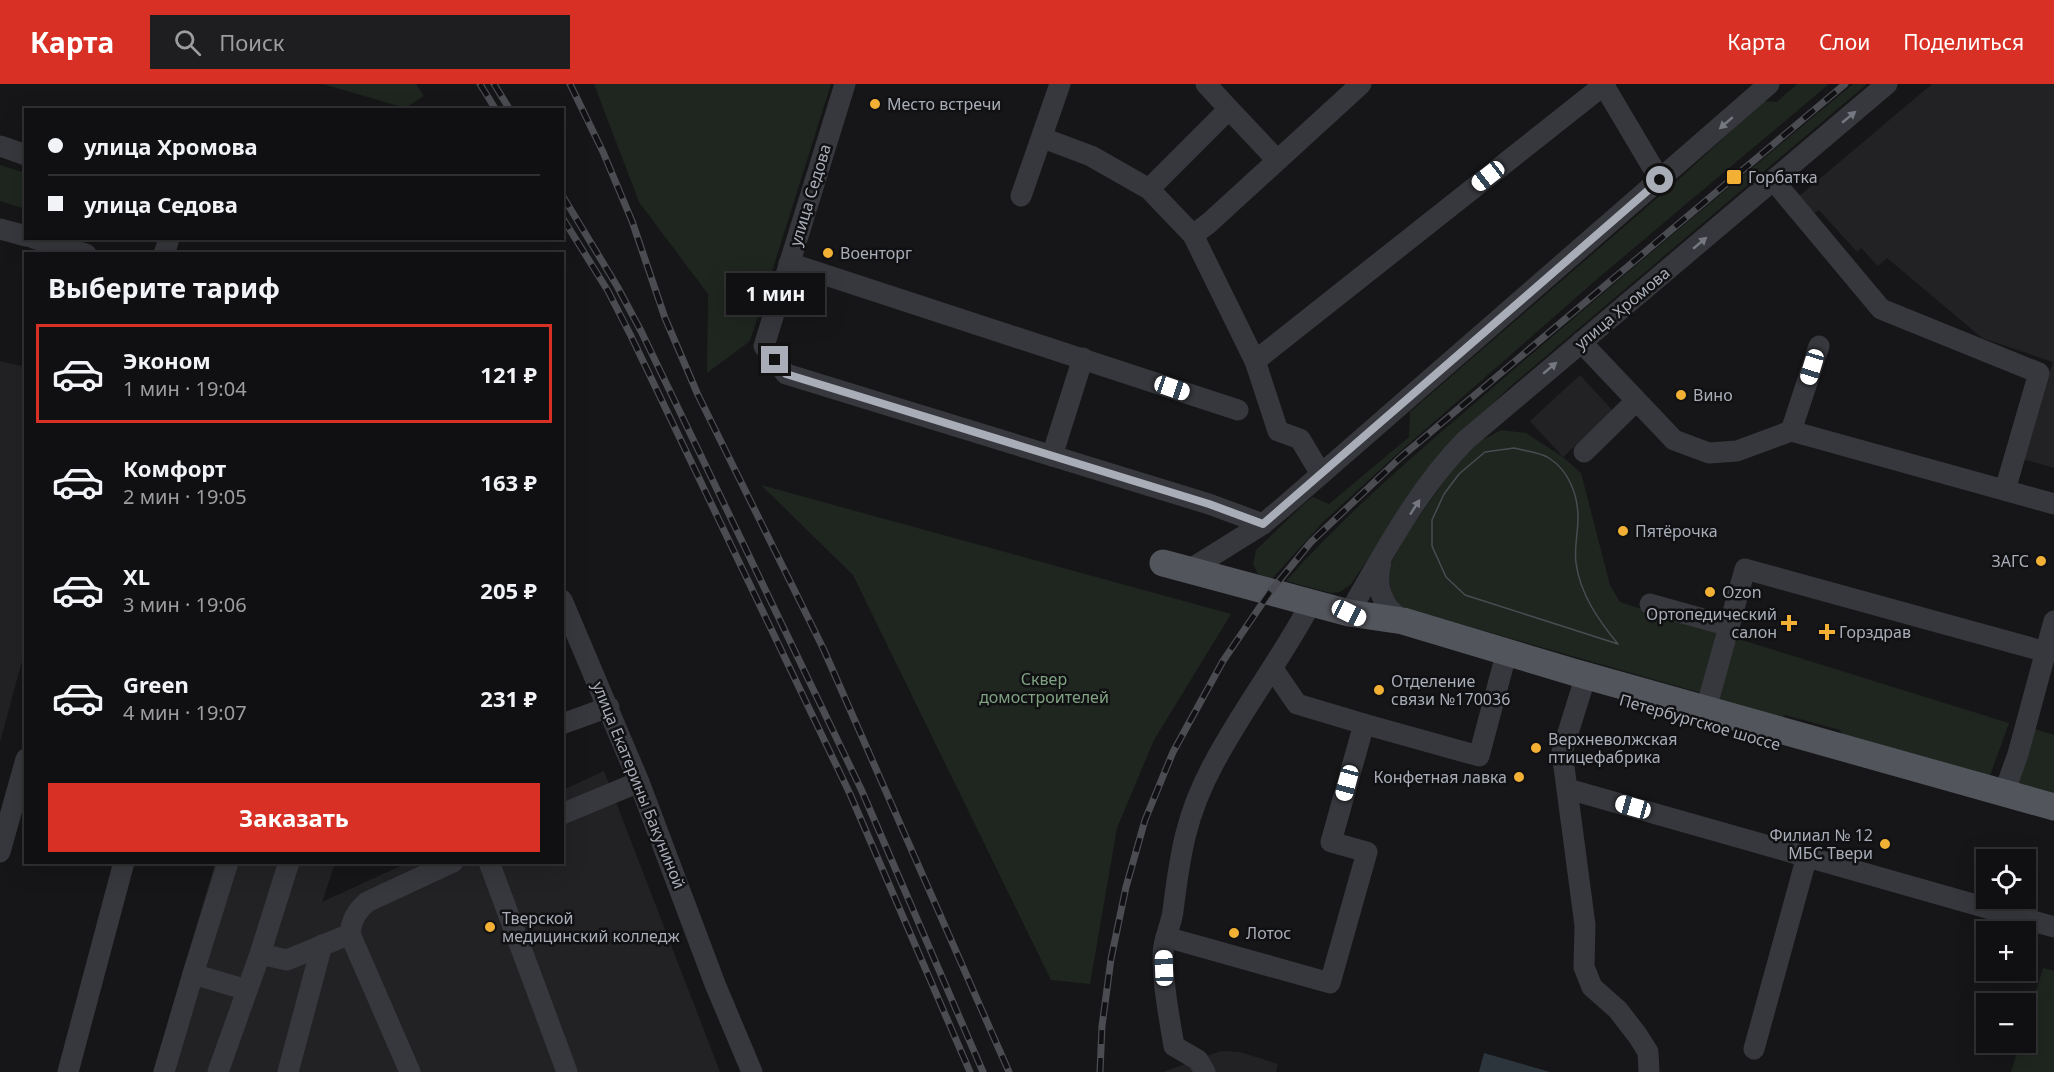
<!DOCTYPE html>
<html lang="ru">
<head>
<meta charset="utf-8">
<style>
	:root { --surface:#101012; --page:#1e1e20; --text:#f1f3f6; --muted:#9c9d9f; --line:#303032; --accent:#d93025 }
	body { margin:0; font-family:"Noto Sans",sans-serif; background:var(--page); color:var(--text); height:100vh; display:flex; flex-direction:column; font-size:22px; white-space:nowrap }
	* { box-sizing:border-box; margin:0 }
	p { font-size:20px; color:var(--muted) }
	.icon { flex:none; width:33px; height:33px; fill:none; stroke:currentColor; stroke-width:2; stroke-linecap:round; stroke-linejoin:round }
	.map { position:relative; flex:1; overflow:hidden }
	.panel { position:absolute; left:24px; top:168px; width:540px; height:612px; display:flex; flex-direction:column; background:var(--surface); border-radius:0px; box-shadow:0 6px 24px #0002,0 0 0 2px var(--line) }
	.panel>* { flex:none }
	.hud { position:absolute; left:24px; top:24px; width:540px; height:132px; border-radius:0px; box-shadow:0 6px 24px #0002,0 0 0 2px var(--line); display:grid; align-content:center; height:132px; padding:0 24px; background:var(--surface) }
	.buttons { position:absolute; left:1976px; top:765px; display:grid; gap:12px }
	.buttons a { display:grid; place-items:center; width:60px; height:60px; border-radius:0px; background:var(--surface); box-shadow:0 6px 24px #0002,0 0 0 2px var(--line); font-size:30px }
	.end { position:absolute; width:27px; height:27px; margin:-14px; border:8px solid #a8adb8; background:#111; box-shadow:0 0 0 3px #111 }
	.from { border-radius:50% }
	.bubble { position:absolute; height:42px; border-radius:0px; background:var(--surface); box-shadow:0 6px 24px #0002,0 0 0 2px var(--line); font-size:20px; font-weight:700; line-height:42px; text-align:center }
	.car { position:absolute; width:18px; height:36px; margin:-18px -9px; border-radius:8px; box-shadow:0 0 4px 2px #0007; background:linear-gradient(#fff 24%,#345 0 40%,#fff 0 76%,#345 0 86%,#fff 0) }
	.hud b { display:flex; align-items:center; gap:21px; height:57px; font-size:22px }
	.hud b+b { border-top:2px solid var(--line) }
	.hud i { width:15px; height:15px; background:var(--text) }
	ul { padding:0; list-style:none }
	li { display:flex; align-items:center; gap:18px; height:99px; margin:0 12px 9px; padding:0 12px; border:3px solid transparent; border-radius:0px }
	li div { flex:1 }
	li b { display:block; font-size:22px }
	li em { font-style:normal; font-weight:700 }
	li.selected { border-color:var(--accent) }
	li>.icon { width:54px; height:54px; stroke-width:1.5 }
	h2 { padding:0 24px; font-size:27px; line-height:72px }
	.primary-button { display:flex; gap:12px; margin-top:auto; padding:12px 24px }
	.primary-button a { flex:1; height:69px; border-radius:0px; background:var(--accent); color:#fff; font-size:24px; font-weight:700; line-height:69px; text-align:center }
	header { display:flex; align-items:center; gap:36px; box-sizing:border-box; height:84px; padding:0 30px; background:var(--accent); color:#fff }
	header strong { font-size:28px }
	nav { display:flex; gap:33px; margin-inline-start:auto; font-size:21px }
	.search { width:420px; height:54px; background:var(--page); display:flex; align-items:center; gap:15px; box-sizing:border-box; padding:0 21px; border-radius:0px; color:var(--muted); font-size:22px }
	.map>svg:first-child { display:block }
	.built { fill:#222225 }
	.green { fill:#1e261f }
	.water { fill:#2c353c }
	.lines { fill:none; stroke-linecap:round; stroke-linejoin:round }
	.minor { stroke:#37383d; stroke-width:21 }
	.major { stroke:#53555c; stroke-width:27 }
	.tram { stroke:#4a4c52; stroke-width:1.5 }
	.rail-casing { stroke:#4a4c52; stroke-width:7 }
	.rail { stroke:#111113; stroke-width:4.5; stroke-dasharray:14; stroke-linecap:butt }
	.oneway { fill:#757881 }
	.route { stroke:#a8adb8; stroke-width:8 }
	.poi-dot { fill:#f2b134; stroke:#111113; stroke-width:2 }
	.labels { text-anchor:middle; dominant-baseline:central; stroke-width:5; stroke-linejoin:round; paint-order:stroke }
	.poi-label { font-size:16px; fill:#a8adb8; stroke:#111113; text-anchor:start }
	.street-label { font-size:16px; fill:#a8adb8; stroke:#111113 }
	.park-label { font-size:16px; fill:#7fa381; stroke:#111113 }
</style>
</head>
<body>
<header>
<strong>Карта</strong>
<div class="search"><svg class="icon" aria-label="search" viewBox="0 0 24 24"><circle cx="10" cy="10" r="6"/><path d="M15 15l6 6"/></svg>Поиск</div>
<nav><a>Карта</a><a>Слои</a><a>Поделиться</a></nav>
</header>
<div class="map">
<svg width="2054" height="988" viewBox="0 0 2054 988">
	<rect width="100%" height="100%" fill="#161618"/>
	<g class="built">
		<path d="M 1932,0 L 2054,0 L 2054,384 L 2023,375 L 2053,278 L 1982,254 L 1887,174 L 1878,182 L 1861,164 L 1857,168 L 1819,126 L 1813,130 L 1798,113 Z"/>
		<path d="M 0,277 L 26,283 L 25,566 L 0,658 Z"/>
		<path d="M 1580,291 L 1613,327 L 1563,373 L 1530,337 Z"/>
		<path d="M 604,687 L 720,988 L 153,988 L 215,779 L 335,779 L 322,818 L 407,779 L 562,778 L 563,706 Z"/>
		<path d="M 1221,967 L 1240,968 L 1278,980 L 1276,988 L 1163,988 Z"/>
	</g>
	<g class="green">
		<path d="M 323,0 L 416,0 L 424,12 L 405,24 Z"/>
		<path d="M 594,0 L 831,0 L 750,257 L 707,289 L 708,210 L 639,118 Z"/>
		<path d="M 1797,0 L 1829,0 L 1603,190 L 1395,372 L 1322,439 L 1272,495 L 1258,490 L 1253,480 L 1256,466 L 1306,418 L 1313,413 L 1329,420 L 1409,353 L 1410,328 L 1678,96 L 1764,17 L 1777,18 Z"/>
		<path d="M 1853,0 L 1867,0 L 1512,301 L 1463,348 L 1428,387 L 1351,500 L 1340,508 L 1331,509 L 1286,497 C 1352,422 1429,359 1505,293 C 1620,194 1736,97 1853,0 Z"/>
		<path d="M 0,81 L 25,89 L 25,125 L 0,117 Z"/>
		<path d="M 1501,346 L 1526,349 L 1563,373 L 1581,389 L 1610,501 L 1620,518 L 2009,639 L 1987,700 L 1847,660 L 1840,646 L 1785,631 L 1775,640 L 1719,624 L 1715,613 L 1401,523 L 1392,509 L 1388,491 L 1393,475 L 1406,451 L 1457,379 L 1479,358 Z"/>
		<path d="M 761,401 L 1231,530 L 1154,656 L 1117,744 L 1090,900 L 1051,896 L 853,491 Z"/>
		<path d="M 2035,645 L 2054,651 L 2054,714 L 2015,703 Z"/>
		<path d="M 2043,884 L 2054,887 L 2054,988 L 2011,988 L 2020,959 L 2025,958 L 2025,942 Z"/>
	</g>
	<path class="water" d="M 1484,969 L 1550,988 L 1479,988 Z"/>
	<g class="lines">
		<g class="minor">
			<path d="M 845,0 L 764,262 L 786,290 L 1209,420 L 1263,440"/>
			<path d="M 1206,0 L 1229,25"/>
			<path d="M 1603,0 L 1660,96"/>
			<path d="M 1043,54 L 1091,72 L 1149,105 L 1193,151"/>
			<path d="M 0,62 L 26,71"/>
			<path d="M 1774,97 L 1881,225 L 2039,289 L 2005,406"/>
			<path d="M 1149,105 L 1229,25 L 1277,76"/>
			<path d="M 1021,112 L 1060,0"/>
			<path d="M 0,145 L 26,152"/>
			<path d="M 33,154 L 86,170"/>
			<path d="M 164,170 L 168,158"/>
			<path d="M 789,179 L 1238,326"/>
			<path d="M 1581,258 L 1674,356 L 1709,369 L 1737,367 L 1791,347 L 2054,420"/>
			<path d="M 1255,277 L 1193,151 L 1209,139 L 1361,0"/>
			<path d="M 1791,347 L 1819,262"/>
			<path d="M 1584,368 L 1636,317"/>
			<path d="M 1052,372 L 1083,274"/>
			<path d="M 1321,390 L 1300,355 L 1278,347 L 1255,277 L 1605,0"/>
			<path d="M 1381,478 C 1374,502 1383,524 1403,537"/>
			<path d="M 1189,486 L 1263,440 L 1281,425 L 1769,0"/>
			<path d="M 562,516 L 639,698 L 715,900 L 752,988"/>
			<path d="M 1650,520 L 1729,542"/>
			<path d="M 1349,529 C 1383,471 1418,404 1466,356 L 1887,0"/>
			<path d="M 1273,585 L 1297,620 L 1364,640"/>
			<path d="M 1582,604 L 1562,668 L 1585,841 L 1584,883 L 1592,903 L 1618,926 L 1638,952 L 1648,968 L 1649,988"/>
			<path d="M 1706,625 L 1745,485 L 2046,568"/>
			<path d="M 562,640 L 609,623"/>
			<path d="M 1568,705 L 2054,843"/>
			<path d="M 2004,709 L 2018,670 L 2054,537"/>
			<path d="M 562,730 L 639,698"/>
			<path d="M 0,768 L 26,675"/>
			<path d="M 228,778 L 193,890 L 247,906"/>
			<path d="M 489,778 L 567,988"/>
			<path d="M 1166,853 L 1330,899 L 1367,768 L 1331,758 L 1364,640 L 1479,672 L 1503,582"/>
			<path d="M 260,870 L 287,876 L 350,850"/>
			<path d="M 1754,965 L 1807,772"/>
			<path d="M 68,988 L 124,778"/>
			<path d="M 164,988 L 193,890"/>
			<path d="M 218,988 L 260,870 L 289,778"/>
			<path d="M 288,988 L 322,861"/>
			<path d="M 410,988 L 350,850 C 352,835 356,828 367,818 L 453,778"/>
			<path d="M 1205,988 L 1198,976 L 1174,962 C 1169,932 1163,902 1163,871 C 1163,856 1171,842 1173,827 C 1180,770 1186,730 1214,679 C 1243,624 1282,574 1311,519"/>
		</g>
		<path class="major" d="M 1163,479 L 1349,529 L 1403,537 L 1573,588 L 2054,723"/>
		<path class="tram" d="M 1514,364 C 1525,367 1540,368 1549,374 C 1569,387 1578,411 1578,434 C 1578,449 1574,464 1576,479 C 1580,510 1599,537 1618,560 L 1465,511 L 1446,493 L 1432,462 L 1432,436 L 1444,410 L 1459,390 L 1485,368 Z"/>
		<defs>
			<g id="rail">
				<path d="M 480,0 L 496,26"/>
				<path d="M 494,0 L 510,26"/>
				<path d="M 570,0 L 603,68 L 632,137 L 665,234 L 698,311 L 823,564 L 1009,988"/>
				<path d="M 562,111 L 617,202 L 641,247 L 861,705 L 983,988"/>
				<path d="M 562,133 L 608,207 L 631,252 L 850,710 L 970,988"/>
				<path d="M 1100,988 L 1102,942 L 1111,875 L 1126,803 L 1145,736 L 1173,668 L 1223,577 L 1270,508 L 1311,458 L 1401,373 L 1845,0"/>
			</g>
		</defs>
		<use href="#rail" class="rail-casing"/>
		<use href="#rail" class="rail"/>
	</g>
	<defs><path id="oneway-solid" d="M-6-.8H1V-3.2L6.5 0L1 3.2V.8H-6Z" transform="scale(1.5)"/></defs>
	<g class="oneway">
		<use href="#oneway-solid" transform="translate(1849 33) rotate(-40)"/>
		<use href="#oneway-solid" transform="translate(1726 39) rotate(139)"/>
		<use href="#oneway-solid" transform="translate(1700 159) rotate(-40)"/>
		<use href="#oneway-solid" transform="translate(1550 284) rotate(-40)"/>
		<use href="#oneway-solid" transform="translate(1415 423) rotate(-57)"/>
	</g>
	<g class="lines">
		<path class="route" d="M 775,276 L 786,290 L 1209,420 L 1263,440 L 1660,96"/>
	</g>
	<g class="poi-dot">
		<circle cx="875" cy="20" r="6"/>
		<rect x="1726" y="85" width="16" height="16" rx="3"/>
		<circle cx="828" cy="169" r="6"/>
		<circle cx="1681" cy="311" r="6"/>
		<circle cx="1623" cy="447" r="6"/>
		<circle cx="2041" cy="477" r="6"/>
		<circle cx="1710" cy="508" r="6"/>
		<path d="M1786 530h6v6h6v6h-6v6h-6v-6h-6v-6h6z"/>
		<path d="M1824 539h6v6h6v6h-6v6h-6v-6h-6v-6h6z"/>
		<circle cx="1379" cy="606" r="6"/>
		<circle cx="1536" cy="664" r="6"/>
		<circle cx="1519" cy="693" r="6"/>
		<circle cx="1885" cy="760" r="6"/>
		<circle cx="490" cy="843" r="6"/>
		<circle cx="1234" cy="849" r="6"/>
	</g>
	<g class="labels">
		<g class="poi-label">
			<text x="887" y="20">Место встречи</text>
			<text x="1748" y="93">Горбатка</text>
			<text x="840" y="169">Военторг</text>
			<text x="1693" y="311">Вино</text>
			<text x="1635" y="447">Пятёрочка</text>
			<text x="2029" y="477" text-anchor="end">ЗАГС</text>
			<text x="1722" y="508">Ozon</text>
			<text x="1777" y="530" text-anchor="end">Ортопедический<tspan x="1777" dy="18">салон</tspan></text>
			<text x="1839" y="548">Горздрав</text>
			<text x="1391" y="597">Отделение<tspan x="1391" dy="18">связи №170036</tspan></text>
			<text x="1548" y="655">Верхневолжская<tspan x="1548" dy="18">птицефабрика</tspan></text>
			<text x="1507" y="693" text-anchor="end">Конфетная лавка</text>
			<text x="1873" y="751" text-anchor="end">Филиал № 12<tspan x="1873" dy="18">МБС Твери</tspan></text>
			<text x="502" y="834">Тверской<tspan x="502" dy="18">медицинский колледж</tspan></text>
			<text x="1246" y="849">Лотос</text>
		</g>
		<g class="street-label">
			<text transform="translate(810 111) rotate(-73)">улица Седова</text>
			<text transform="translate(1622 224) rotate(-40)">улица Хромова</text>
			<text transform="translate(1700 638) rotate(16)">Петербургское шоссе</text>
			<text transform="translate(639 701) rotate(68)">улица Екатерины Бакуниной</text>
		</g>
		<g class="park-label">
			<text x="1044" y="595">Сквер<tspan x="1044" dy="18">домостроителей</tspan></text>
		</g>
	</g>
</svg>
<div class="buttons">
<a><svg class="icon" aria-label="locate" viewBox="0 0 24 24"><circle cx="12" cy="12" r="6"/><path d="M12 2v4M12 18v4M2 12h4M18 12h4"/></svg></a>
<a>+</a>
<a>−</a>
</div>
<i class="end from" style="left:1660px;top:96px"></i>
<i class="end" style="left:775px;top:276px"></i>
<div class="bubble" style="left:726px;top:189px;width:99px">1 мин</div>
<i class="car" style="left:1488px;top:92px;rotate:232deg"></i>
<i class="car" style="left:1812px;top:283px;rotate:197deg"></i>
<i class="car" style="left:1172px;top:304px;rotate:109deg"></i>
<i class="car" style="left:1349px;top:529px;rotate:116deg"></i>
<i class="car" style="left:1347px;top:699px;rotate:195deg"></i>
<i class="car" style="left:1633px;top:723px;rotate:286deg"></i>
<i class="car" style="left:1164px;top:884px;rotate:358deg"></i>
<div class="hud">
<b><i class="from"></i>улица Хромова</b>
<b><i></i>улица Седова</b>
</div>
<section class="panel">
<h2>Выберите тариф</h2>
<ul>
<li class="selected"><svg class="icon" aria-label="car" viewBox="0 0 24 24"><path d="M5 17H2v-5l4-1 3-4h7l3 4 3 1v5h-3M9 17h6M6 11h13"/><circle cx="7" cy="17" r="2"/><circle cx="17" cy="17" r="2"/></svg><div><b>Эконом</b><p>1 мин · 19:04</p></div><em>121 ₽</em></li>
<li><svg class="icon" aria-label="car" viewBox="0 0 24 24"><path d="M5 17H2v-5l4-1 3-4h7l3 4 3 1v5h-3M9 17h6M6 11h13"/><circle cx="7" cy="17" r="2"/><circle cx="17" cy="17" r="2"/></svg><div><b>Комфорт</b><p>2 мин · 19:05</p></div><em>163 ₽</em></li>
<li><svg class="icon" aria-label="car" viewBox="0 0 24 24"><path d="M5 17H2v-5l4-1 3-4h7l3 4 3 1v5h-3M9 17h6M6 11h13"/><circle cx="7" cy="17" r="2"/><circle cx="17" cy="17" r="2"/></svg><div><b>XL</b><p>3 мин · 19:06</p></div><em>205 ₽</em></li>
<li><svg class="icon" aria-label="car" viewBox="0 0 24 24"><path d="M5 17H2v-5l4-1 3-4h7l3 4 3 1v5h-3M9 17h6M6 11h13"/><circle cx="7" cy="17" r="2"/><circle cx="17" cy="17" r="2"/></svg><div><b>Green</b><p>4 мин · 19:07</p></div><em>231 ₽</em></li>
</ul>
<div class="primary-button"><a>Заказать</a></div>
</section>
</div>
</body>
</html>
